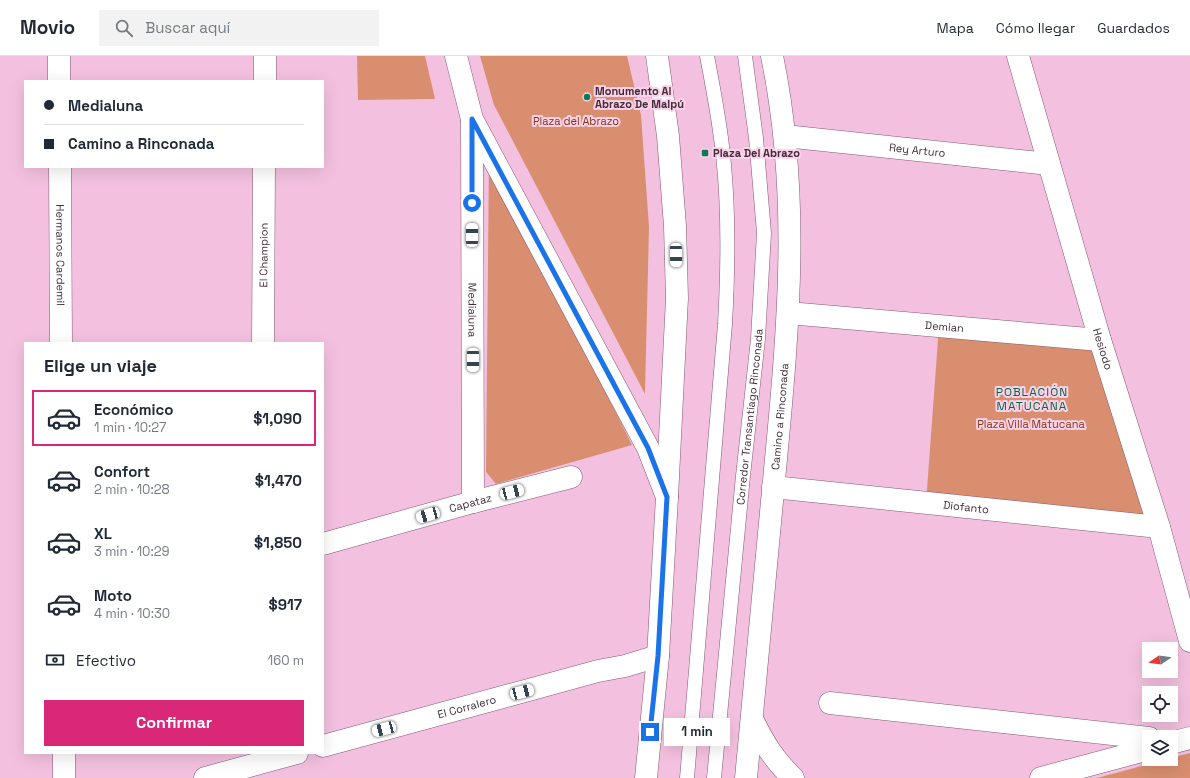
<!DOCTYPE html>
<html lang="es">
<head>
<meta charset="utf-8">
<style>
	:root { --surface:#fff; --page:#f2f2f3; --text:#1f2937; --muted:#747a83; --line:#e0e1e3; --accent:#db2777 }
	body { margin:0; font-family:"Space Grotesk",sans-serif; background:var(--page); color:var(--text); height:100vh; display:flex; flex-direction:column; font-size:15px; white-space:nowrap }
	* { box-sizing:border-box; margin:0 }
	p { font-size:13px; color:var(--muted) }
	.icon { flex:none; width:22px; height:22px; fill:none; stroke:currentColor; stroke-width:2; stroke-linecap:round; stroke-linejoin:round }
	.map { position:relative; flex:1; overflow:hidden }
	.sheet { position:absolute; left:24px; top:286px; width:300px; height:412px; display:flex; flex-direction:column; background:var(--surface); border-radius:0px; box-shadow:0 4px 16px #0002 }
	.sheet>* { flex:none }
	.top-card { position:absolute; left:24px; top:24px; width:300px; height:88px; border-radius:0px; box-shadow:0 4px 16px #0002; display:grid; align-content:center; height:88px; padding:0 20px; background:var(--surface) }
	.needle { width:26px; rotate:257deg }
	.tools { position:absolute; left:1142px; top:586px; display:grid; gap:8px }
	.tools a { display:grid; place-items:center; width:36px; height:36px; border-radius:0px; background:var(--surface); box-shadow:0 4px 16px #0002; font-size:20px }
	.end { position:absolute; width:18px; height:18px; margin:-9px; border:5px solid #1a73e8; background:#fff; box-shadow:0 0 0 2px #fff }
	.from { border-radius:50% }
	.bubble { position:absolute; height:28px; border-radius:0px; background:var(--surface); box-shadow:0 4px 16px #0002; font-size:13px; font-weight:600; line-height:28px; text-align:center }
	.car { position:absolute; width:12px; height:24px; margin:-12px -6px; border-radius:5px; box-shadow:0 0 3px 1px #0007; background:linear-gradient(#fff 24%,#345 0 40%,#fff 0 76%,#345 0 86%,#fff 0) }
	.top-card b { display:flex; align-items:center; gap:14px; height:38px; font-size:15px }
	.top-card b+b { border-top:1px solid var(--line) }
	.top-card i { width:10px; height:10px; background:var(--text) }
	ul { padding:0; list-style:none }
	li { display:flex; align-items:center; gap:12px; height:56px; margin:0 8px 6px; padding:0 12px; border:2px solid transparent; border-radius:0px }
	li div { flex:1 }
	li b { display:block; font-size:15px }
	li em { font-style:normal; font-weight:600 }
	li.active { border-color:var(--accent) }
	li>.icon { width:36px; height:36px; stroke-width:1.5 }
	h2 { padding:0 20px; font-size:18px; line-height:48px }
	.pay { display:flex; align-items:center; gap:10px; height:44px; padding:0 20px; font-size:15px }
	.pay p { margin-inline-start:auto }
	.cta { display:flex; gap:8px; margin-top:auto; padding:8px 20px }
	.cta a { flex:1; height:46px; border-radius:0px; background:var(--accent); color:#fff; font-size:16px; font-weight:600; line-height:46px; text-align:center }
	header { display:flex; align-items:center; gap:24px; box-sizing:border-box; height:56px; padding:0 20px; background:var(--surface); border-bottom:1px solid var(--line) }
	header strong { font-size:19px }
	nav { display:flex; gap:22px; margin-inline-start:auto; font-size:14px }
	.search { width:280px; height:36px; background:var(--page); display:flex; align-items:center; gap:10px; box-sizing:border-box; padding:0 14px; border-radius:0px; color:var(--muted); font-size:15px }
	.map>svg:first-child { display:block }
	.green { fill:#d98e70 }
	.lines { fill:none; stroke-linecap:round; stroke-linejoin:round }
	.service-casing { stroke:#845873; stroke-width:15 }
	.minor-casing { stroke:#845873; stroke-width:23 }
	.secondary-casing { stroke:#845873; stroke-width:23 }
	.primary-casing { stroke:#845873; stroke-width:23 }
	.service { stroke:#fff; stroke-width:14 }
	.minor { stroke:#fff; stroke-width:22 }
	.secondary { stroke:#fff; stroke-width:22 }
	.primary { stroke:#fff; stroke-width:22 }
	.route { stroke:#1a73e8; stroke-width:5 }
	.poi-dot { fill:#0f7a55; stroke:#fbd2e9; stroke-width:1.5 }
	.labels { text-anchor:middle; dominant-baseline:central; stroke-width:4; stroke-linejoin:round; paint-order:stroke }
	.poi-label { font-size:11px; font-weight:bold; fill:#402d39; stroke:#fbd2e9; text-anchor:start }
	.park-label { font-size:11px; fill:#7f3411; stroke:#fbd2e9 }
	.street-label { font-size:11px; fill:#402d39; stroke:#fbd2e9 }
	.neighbourhood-label { font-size:12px; letter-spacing:1px; fill:#006947; stroke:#fbd2e9 }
</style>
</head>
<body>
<header>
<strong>Movio</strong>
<div class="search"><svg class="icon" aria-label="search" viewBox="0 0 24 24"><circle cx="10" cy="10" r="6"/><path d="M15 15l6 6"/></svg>Buscar aquí</div>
<nav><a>Mapa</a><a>Cómo llegar</a><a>Guardados</a></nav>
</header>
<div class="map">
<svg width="1190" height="722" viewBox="0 0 1190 722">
	<rect width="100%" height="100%" fill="#f3c1df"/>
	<g class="green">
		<path d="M 357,0 L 425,0 L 435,43 L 358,44 Z"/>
		<path d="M 480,0 L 627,0 L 641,59 L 649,171 L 645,338 L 494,49 Z"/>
		<path d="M 489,100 L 632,389 L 496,428 L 486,416 Z"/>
		<path d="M 939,270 L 1100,284 L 1159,471 L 926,447 Z"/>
		<path d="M 1190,697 L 1190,722 L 1097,722 Z"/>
	</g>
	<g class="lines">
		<defs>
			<g id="service">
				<path d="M 687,722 L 725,268 C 728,214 729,162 724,109 C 721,72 714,36 707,0"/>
				<path id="s1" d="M 714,722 L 743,420 L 758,283 L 764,177 L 756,82 L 745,0"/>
			</g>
			<g id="minor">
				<path d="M 59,0 L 59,25"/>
				<path d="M 456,0 L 472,63 L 648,392 L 667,441"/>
				<path id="s2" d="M 1018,0 L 1100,284 L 1159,471 L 1190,585"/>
				<path d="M 265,25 L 265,0"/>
				<path id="s3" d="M 472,66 L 473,446"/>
				<path id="s4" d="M 785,80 L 1049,108"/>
				<path id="s5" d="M 60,111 L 61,287"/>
				<path id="s6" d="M 788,257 L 1100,284"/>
				<path id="s7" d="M 263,287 L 264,111"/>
				<path id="s8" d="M 773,431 L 1159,471"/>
				<path id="s9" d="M 323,488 L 473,446 L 571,421"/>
				<path d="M 830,647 L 1149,682"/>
				<path id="s10" d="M 323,690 L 598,615 L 625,610 L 658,600"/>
				<path d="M 64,697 L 64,722"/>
				<path d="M 205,722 L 297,697"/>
			</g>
			<g id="secondary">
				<path d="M 1171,687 L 1190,682"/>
				<path d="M 1041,722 L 1149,693"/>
			</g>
			<g id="primary">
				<path d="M 752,663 C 764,687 773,703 793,722"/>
				<path d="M 646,722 L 658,600 L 667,441 L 677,242 L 675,170 L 668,80 L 657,0"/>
				<path id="s11" d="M 746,722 C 756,616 766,509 776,403 C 789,266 800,136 772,0"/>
			</g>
		</defs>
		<use href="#service" class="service-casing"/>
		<use href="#minor" class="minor-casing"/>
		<use href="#secondary" class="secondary-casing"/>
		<use href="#primary" class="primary-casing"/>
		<use href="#service" class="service"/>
		<use href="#minor" class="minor"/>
		<use href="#secondary" class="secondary"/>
		<use href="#primary" class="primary"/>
	</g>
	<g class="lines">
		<path class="route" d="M 472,147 L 472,63 L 648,392 L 667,441 L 658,600 L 650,676"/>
	</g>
	<g class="poi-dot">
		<circle cx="587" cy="41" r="4"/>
		<rect x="701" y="93" width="8" height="8" rx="2"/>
	</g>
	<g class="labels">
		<g class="poi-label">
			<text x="595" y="35">Monumento Al<tspan x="595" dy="13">Abrazo De Maipú</tspan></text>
			<text x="713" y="97">Plaza Del Abrazo</text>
		</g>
		<g class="park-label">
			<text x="576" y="65">Plaza del Abrazo</text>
			<text x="1031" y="368">Plaza Villa Matucana</text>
		</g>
		<g class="street-label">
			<text stroke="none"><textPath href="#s4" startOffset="133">Rey Arturo</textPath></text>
			<text stroke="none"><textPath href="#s5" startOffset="88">Hermanos Cardemil</textPath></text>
			<text stroke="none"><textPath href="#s7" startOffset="88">El Champion</textPath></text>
			<text stroke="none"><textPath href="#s3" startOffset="188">Medialuna</textPath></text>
			<text stroke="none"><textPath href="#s6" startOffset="157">Demian</textPath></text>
			<text stroke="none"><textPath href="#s2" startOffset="305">Hesiodo</textPath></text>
			<text stroke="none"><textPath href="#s1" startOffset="363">Corredor Transantiago Rinconada</textPath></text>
			<text stroke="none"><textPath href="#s11" startOffset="363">Camino a Rinconada</textPath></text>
			<text stroke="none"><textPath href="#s9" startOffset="153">Capataz</textPath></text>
			<text stroke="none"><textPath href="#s8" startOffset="194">Diofanto</textPath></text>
			<text stroke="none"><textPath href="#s10" startOffset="149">El Corralero</textPath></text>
		</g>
		<g class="neighbourhood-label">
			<text x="1032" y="336">POBLACIÓN<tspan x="1032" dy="14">MATUCANA</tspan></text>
		</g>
	</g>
</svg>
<div class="tools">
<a><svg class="needle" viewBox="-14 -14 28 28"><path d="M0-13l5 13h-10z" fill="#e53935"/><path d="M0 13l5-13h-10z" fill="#747a83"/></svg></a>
<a><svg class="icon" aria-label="locate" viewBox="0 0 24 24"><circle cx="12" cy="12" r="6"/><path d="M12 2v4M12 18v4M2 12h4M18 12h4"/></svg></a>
<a><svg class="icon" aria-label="layers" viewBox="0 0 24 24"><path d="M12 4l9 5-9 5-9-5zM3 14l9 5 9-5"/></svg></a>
</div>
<i class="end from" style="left:472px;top:147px"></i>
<i class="end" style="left:650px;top:676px"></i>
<div class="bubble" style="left:664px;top:662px;width:66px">1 min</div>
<i class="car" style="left:472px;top:179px;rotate:0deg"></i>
<i class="car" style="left:676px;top:199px;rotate:179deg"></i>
<i class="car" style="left:473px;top:304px;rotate:180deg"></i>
<i class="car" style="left:512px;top:436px;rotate:75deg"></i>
<i class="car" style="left:428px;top:459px;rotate:254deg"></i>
<i class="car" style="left:522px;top:636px;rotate:75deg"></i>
<i class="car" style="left:384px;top:673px;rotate:255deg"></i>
<div class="top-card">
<b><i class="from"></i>Medialuna</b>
<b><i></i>Camino a Rinconada</b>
</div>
<section class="sheet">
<h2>Elige un viaje</h2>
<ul>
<li class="active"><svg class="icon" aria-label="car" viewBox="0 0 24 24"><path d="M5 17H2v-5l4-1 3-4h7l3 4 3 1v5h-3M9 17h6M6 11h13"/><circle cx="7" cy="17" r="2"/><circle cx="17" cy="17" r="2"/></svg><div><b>Económico</b><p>1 min · 10:27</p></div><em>$1,090</em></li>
<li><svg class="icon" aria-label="car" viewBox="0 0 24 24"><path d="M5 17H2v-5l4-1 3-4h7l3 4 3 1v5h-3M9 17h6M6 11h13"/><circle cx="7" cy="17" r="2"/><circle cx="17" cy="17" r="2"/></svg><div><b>Confort</b><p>2 min · 10:28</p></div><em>$1,470</em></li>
<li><svg class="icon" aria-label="car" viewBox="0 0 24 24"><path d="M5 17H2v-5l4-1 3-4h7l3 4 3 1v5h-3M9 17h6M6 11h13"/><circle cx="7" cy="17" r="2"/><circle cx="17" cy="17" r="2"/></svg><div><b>XL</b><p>3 min · 10:29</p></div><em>$1,850</em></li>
<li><svg class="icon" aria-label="car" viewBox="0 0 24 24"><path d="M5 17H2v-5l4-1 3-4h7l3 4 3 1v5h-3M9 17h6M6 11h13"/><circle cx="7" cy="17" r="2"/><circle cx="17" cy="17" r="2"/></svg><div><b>Moto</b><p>4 min · 10:30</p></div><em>$917</em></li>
</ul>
<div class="pay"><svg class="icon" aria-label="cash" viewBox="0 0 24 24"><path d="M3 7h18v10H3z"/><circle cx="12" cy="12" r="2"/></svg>Efectivo<p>160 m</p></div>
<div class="cta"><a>Confirmar</a></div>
</section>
</div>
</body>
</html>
